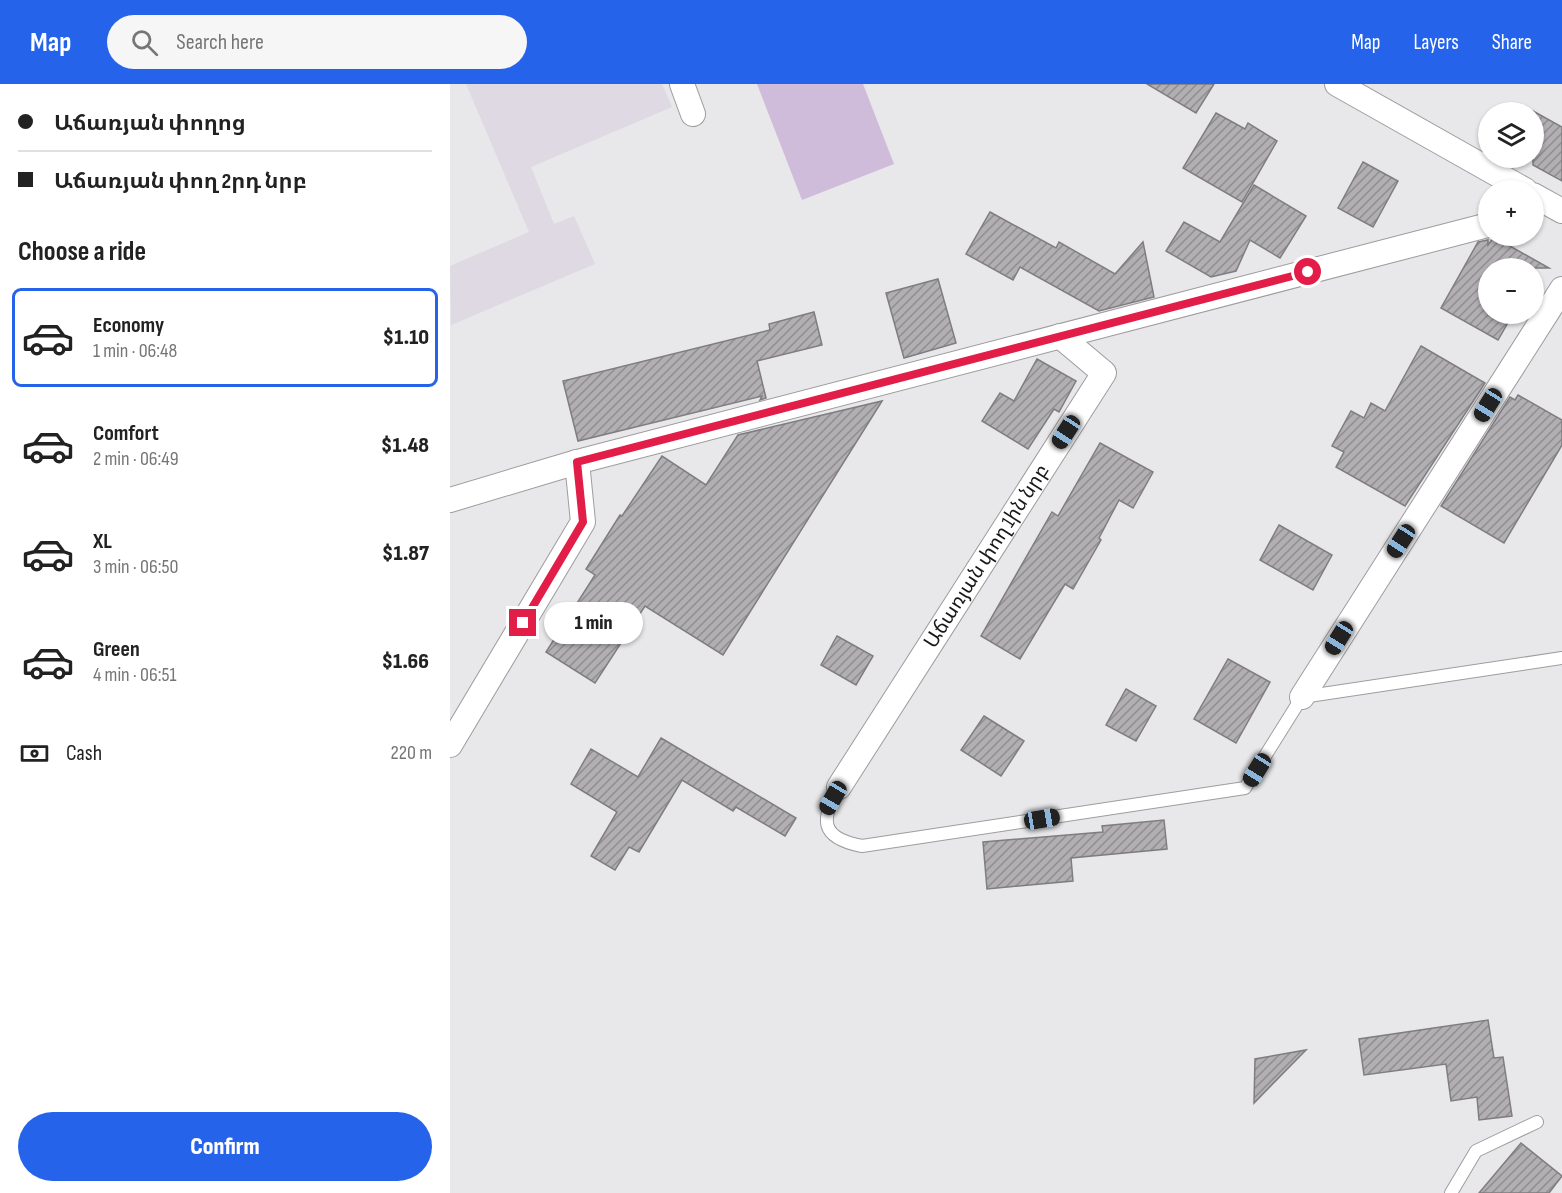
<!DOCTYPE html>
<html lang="en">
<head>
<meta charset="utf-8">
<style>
	:root { --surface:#fff; --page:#f6f6f6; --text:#222; --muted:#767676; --line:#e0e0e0; --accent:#2563eb }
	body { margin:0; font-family:"Sofia Sans Condensed","Noto Sans Armenian",sans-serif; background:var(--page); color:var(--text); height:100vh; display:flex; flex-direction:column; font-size:22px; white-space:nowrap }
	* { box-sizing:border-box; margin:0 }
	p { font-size:20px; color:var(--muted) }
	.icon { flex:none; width:33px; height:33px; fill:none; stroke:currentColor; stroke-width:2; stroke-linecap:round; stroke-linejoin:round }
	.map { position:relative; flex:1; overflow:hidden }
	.panel { display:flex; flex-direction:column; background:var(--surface); width:450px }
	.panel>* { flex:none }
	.hud { display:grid; align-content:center; height:132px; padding:0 18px; background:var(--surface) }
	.fabs { position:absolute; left:1028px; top:18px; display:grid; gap:12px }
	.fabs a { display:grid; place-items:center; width:66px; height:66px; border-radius:50%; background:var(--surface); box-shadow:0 2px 4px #0004; font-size:30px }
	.end { position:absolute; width:27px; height:27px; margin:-14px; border:8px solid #e11d48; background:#fff; box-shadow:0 0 0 3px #fff }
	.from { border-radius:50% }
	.bubble { position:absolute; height:42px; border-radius:21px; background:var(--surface); box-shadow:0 2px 4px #0004; font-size:20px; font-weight:800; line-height:42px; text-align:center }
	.car { position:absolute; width:18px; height:36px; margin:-18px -9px; border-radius:8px; box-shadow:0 0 4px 2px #0007; background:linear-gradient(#222 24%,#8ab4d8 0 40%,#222 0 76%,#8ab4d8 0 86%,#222 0) }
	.hud b { display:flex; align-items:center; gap:21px; height:57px; font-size:22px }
	.hud b+b { border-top:2px solid var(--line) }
	.hud i { width:15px; height:15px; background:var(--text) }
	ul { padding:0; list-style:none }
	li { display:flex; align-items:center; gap:18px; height:99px; margin:0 12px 9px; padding:0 6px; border:3px solid transparent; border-radius:9px }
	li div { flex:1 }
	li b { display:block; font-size:22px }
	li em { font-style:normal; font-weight:800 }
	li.selected { border-color:var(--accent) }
	li>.icon { width:54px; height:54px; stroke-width:1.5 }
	h2 { padding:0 18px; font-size:27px; line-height:72px }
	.pay { display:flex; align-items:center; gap:15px; height:66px; padding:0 18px; font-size:22px }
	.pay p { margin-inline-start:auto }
	.cta { display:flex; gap:12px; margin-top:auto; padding:12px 18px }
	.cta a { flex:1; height:69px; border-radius:36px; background:var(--accent); color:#fff; font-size:24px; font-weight:800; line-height:69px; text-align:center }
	header { display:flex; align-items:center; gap:36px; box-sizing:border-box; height:84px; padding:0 30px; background:var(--accent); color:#fff }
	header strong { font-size:28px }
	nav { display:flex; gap:33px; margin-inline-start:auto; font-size:21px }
	.search { width:420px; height:54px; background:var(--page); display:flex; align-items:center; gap:15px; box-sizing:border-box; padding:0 21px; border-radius:33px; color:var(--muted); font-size:22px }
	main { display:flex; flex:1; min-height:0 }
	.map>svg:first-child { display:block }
	.built { fill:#ded9e2 }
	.pitch { fill:#cfbbda }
	.building { fill:url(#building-hatch); stroke:#7f7d80; stroke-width:1.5 }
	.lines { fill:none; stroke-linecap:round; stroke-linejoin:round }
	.service-casing { stroke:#9e9c9f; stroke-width:14 }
	.minor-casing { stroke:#9e9c9f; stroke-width:26 }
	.service { stroke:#fff; stroke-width:12 }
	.minor { stroke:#fff; stroke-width:24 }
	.route { stroke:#e11d48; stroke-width:8 }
	.labels { text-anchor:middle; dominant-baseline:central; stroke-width:4.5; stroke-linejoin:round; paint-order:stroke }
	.street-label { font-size:20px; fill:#191819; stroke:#f6f4f7 }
</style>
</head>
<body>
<header>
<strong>Map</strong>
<div class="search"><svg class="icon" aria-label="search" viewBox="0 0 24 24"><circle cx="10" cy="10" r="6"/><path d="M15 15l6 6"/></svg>Search here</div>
<nav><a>Map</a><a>Layers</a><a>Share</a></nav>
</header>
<main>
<section class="panel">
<div class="hud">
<b><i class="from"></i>Աճառյան փողոց</b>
<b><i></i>Աճառյան փող 2րդ նրբ</b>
</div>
<h2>Choose a ride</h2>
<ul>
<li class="selected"><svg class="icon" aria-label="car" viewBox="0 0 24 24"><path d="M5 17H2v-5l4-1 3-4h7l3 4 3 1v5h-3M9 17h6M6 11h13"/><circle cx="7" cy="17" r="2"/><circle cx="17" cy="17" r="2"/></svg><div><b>Economy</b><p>1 min · 06:48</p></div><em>$1.10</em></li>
<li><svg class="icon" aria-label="car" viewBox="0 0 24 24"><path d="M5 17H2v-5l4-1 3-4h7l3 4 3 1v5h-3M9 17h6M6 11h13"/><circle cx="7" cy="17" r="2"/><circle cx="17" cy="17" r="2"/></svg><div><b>Comfort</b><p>2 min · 06:49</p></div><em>$1.48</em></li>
<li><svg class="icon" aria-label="car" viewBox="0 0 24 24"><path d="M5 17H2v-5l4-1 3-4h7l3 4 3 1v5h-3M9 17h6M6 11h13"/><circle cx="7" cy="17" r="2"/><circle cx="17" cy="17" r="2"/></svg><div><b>XL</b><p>3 min · 06:50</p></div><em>$1.87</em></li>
<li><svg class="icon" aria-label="car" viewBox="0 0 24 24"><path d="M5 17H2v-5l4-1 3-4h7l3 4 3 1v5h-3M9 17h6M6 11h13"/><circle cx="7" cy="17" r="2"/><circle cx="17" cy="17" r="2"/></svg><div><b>Green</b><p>4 min · 06:51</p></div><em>$1.66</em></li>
</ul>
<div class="pay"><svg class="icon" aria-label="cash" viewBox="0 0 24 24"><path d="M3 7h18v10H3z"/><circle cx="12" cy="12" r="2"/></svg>Cash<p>220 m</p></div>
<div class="cta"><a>Confirm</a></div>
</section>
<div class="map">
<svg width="1112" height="1109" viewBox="0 0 1112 1109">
	<defs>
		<pattern id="building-hatch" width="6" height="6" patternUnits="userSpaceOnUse" patternTransform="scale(1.5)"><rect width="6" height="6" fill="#b1afb2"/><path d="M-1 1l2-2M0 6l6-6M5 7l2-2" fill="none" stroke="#8f8d90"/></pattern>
	</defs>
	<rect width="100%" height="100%" fill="#e8e7e9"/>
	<path class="built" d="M 16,0 L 212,0 L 222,23 L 81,83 L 104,140 L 124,132 L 145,180 L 1,241 L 0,182 L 79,148 Z"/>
	<path class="pitch" d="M 307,0 L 413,0 L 444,80 L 352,116 Z"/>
	<g class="building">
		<path d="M 697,0 L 764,0 L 746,29 Z"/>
		<path d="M 1083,27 L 1112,43 L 1112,97 L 1083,81 Z"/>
		<path d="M 766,29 L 795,45 L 798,39 L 827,57 L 792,118 L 733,84 Z"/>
		<path d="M 913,78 L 948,97 L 923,143 L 888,124 Z"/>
		<path d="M 804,101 L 856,132 L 830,174 L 800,156 L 786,187 L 761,193 L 716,167 L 734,138 L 770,158 Z"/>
		<path d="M 540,128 L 606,164 L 609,158 L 665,190 L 693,158 L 704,213 L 649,227 L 570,183 L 563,196 L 516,170 Z"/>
		<path d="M 1044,153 L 1099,184 L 1038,184 L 1038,230 L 1063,230 L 1048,256 L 991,224 L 1028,158 L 1038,156 L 1038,161 Z"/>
		<path d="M 488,195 L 506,259 L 454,274 L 436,209 Z"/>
		<path d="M 364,228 L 372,261 L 307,277 L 316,314 L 310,316 L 312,312 L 128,357 L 113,297 L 320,246 L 319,240 Z"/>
		<path d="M 971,262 L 1035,299 L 955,422 L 886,383 L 894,368 L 882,362 L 901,327 L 914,334 L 921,319 L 935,327 Z"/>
		<path d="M 587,275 L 626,297 L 609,328 L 604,325 L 578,365 L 532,337 L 550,309 L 564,317 Z"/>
		<path d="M 1068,311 L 1112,336 L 1112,361 L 1054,459 L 991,422 L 1060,313 L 1065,316 Z"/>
		<path d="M 432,317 L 273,571 L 195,522 L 145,599 L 96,568 L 145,491 L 136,485 L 170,431 L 172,432 L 212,372 L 256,401 L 288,351 Z"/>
		<path d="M 650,359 L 703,388 L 683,424 L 669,416 L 649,454 L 651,456 L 623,505 L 615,500 L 570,575 L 531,552 L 602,428 L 608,432 Z"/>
		<path d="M 829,441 L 882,471 L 863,506 L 810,476 Z"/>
		<path d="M 387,552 L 423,572 L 406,601 L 371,581 Z"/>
		<path d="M 778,575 L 820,598 L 786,659 L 744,635 Z"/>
		<path d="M 676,605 L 706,622 L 686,657 L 656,641 Z"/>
		<path d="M 534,632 L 574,657 L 551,692 L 511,666 Z"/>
		<path d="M 211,654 L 346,734 L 335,752 L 286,723 L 283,727 L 232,696 L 189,768 L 179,763 L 165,786 L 141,772 L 167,728 L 121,700 L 141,665 L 188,693 Z"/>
		<path d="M 714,736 L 717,765 L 621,774 L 623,797 L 537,805 L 533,758 L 653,748 L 652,742 Z"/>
		<path d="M 1038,936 L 1044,974 L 1053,973 L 1062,1032 L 1029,1036 L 1027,1013 L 1001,1017 L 996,980 L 914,991 L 909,955 Z"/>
		<path d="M 856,966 L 804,1019 L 805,975 Z"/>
		<path d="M 1071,1059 L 1112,1092 L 1099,1109 L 1029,1109 Z"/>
	</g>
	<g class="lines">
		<defs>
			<g id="service">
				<path d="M 389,703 C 370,736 370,754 412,762 L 795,704 L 852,613 L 1112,574"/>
				<path d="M 1001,1109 L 1026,1067 L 1087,1038"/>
			</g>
			<g id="minor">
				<path d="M 232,0 L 243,30"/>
				<path d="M 887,0 L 1075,106"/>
				<path d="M 1083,111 L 1112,127"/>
				<path d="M 0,416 L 127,378 L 1038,141"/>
				<path d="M 852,613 L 1112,205"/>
				<path d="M 0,661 L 133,438 L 127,378"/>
				<path id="s1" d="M 389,703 L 654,289 L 610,252"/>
			</g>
		</defs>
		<use href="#service" class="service-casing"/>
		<use href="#minor" class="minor-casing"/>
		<use href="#service" class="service"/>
		<use href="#minor" class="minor"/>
	</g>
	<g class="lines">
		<path class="route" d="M 73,539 L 133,438 L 127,378 L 858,188"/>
	</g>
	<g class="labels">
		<g class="street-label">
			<text stroke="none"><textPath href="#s1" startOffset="274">Աճառյան փող 1ին նրբ</textPath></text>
		</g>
	</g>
</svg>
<div class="fabs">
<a><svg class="icon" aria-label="layers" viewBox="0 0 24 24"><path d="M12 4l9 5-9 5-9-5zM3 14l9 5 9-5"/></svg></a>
<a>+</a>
<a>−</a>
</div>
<i class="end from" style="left:858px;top:188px"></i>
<i class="end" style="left:73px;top:539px"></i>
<div class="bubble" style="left:94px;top:518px;width:99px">1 min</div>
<i class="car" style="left:1038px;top:321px;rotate:212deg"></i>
<i class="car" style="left:616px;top:348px;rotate:213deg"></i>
<i class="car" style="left:951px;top:457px;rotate:213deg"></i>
<i class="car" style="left:889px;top:554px;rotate:212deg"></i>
<i class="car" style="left:807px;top:686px;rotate:212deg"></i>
<i class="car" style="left:383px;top:714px;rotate:210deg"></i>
<i class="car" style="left:592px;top:735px;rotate:81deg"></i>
</div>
</main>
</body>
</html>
